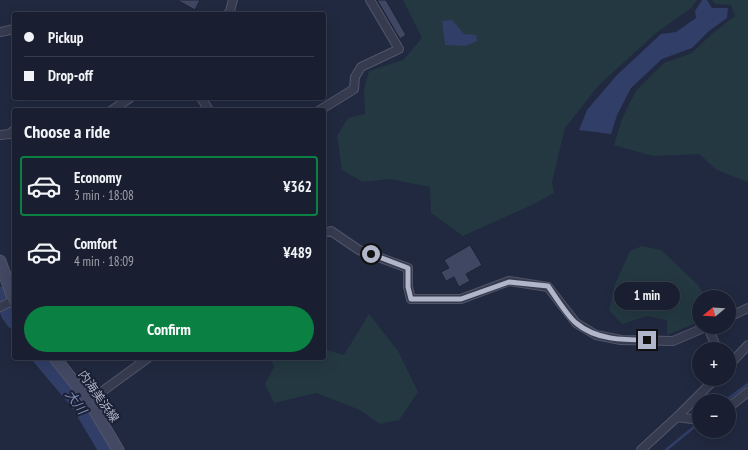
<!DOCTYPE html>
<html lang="en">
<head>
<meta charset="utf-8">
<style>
	:root { --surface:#191f30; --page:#262c3c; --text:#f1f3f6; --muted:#9fa2ab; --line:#373d4c; --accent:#0b8043 }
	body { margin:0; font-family:"PT Sans Narrow","Noto Sans JP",sans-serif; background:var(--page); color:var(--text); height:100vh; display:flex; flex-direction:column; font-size:15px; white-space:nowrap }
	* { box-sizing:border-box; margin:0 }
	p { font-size:13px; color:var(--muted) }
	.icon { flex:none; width:22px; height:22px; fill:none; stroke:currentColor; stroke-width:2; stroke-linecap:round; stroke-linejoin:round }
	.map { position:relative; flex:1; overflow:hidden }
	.drawer { position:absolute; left:12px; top:108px; width:314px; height:252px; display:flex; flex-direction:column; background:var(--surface); border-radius:4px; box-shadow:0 4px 16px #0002,0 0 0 1px var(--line) }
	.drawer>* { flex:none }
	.banner { position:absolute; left:12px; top:12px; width:314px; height:88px; border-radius:4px; box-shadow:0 4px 16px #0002,0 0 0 1px var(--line); display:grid; align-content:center; height:88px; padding:0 12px; background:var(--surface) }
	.needle { width:26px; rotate:252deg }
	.controls { position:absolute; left:692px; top:290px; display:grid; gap:8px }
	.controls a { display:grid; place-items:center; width:44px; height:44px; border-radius:50%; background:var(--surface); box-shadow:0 4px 16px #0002,0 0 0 1px var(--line); font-size:20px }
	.end { position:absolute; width:18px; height:18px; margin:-9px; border:5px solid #b1b6cb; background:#111; box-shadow:0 0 0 2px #111 }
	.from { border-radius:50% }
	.bubble { position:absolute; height:28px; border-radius:14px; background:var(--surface); box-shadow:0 4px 16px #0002,0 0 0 1px var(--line); font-size:13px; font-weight:800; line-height:28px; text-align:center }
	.banner b { display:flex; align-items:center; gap:14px; height:38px; font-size:15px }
	.banner b+b { border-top:1px solid var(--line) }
	.banner i { width:10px; height:10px; background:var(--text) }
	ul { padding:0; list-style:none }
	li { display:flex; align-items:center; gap:12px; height:60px; margin:0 8px 6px; padding:0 4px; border:2px solid transparent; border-radius:4px }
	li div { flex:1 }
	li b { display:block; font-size:15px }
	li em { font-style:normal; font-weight:800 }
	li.active { border-color:var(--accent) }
	li>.icon { width:36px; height:36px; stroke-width:1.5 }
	h2 { padding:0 12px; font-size:18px; line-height:48px }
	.action { display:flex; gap:8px; margin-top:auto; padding:8px 12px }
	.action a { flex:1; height:46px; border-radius:24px; background:var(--accent); color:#fff; font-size:16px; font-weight:800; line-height:46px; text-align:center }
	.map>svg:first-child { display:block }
	.green { fill:#233841 }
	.water { fill:#313e67 }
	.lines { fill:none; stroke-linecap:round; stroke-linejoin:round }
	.stream { stroke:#313e67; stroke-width:2.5 }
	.river { stroke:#313e67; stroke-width:15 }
	.building { fill:#404762; stroke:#1d2236 }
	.minor-casing { stroke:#51566a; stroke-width:10 }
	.secondary-casing { stroke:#51566a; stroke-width:13 }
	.minor { stroke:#363b4f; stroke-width:8 }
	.secondary { stroke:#434963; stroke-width:11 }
	.route { stroke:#b1b6cb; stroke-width:5 }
	.labels { text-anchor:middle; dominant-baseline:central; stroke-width:4; stroke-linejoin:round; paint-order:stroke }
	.street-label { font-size:12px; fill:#b1b6cb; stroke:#1b2034 }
	.water-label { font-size:13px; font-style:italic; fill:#7e8cb9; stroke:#1b2034 }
</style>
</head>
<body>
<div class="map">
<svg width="748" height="450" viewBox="0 0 748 450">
	<rect width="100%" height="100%" fill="#212940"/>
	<g class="green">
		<path d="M 403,0 L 697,0 L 691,8 L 656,33 L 599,85 L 565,128 L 552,182 L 554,193 L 534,204 L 463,236 L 431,213 L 430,187 L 390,179 L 363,182 L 342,170 L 337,136 L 348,118 L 365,114 L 364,90 L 369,71 L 403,60 L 422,38 Z"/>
		<path d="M 712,0 L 748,0 L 748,182 L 717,170 L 699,154 L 653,156 L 614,145 L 622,119 L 636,91 L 664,63 L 692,53 L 713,33 L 735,16 L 731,5 L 715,4 Z"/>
		<path d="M 642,246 L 661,250 L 697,284 L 706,297 L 699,297 L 699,322 L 667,335 L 667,320 L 647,316 L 622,324 L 609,310 L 615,284 L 630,251 Z"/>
		<path d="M 369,314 L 398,351 L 418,392 L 399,420 L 380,424 L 360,410 L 316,393 L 274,403 L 265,384 L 274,367 L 271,358 L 324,358 L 324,349 L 344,355 Z"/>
	</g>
	<g class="water">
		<path d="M 702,0 L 707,0 L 712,8 L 728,8 L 727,18 L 709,31 L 692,48 L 662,59 L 631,88 L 617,115 L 611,134 L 579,130 L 587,110 L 617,75 L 661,34 L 676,32 L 696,18 L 695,11 Z"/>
		<path d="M 452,20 L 464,34 L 476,35 L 477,41 L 466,46 L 445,45 L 442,21 Z"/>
	</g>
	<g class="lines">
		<g class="stream">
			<path d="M 725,401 L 748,384"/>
			<path d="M 666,450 L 694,427"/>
		</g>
		<g class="river">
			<path d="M 0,294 L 9,315 L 14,322"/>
			<path d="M 40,358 L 78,403 L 106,450"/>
		</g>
	</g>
	<g class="building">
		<path d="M 177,0 L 200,0 L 195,10 Z"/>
		<path d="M 377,0 L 386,0 L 406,35 L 400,39 Z"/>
		<path d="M 470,245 L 482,265 L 466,274 L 470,281 L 459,287 L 454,277 L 446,281 L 441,272 L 449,268 L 444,260 Z"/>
	</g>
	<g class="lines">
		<defs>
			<g id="minor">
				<path d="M 228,14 L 230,11 L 233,0"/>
				<path d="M 0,32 L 14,29"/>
				<path d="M 201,98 L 209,110"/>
				<path d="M 112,110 L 130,98"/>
				<path d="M 320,110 L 354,89 L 355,77 L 361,67 L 399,49 L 370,0"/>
				<path d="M 0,135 L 10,134 L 14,130"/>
				<path d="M 324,233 L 331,231 L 359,250 L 408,268 L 408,287 L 411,299 L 461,299 L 509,281 L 548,287 L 576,323 L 596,335 L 621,340 L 673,341 L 706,327"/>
				<path d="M 0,307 L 14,300"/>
				<path d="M 729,317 L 748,308"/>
				<path d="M 708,327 L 717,349"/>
				<path d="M 729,365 L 748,345"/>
				<path d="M 89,401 L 148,358"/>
				<path d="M 729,407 L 748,392"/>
				<path d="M 677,417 L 699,420"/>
				<path d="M 641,450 L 677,417 L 715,379"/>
			</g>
			<g id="secondary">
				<path d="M 0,261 L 14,301"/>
				<path d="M 55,358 L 89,401 L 118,450"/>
			</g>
		</defs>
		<use href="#minor" class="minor-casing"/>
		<use href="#secondary" class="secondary-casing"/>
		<use href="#minor" class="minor"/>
		<use href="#secondary" class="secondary"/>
	</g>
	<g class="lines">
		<path class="route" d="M 371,254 L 408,268 L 408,287 L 411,299 L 461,299 L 509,282 L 548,286 C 555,296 568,317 576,323 C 596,340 623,340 647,340"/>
	</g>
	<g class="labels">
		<g class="street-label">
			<text transform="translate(99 396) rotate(55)">内海美浜線</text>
		</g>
		<g class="water-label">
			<text transform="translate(76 402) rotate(54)">大川</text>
		</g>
	</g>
</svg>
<div class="controls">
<a><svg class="needle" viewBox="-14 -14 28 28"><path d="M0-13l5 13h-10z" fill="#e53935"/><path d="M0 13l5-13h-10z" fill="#9fa2ab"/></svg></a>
<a>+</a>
<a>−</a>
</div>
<i class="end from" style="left:371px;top:254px"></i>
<i class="end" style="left:647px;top:340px"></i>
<div class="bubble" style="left:614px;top:282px;width:66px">1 min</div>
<div class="banner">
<b><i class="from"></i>Pickup</b>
<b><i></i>Drop-off</b>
</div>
<section class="drawer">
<h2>Choose a ride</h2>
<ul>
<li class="active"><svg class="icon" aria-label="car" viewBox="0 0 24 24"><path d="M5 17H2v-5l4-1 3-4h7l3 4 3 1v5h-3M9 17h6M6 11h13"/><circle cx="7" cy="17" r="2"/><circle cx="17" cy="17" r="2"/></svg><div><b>Economy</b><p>3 min · 18:08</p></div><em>¥362</em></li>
<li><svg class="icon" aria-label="car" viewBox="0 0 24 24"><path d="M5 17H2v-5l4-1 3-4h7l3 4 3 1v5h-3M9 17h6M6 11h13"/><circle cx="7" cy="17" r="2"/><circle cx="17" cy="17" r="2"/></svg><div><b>Comfort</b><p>4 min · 18:09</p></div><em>¥489</em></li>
</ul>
<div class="action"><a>Confirm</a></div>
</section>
</div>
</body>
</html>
